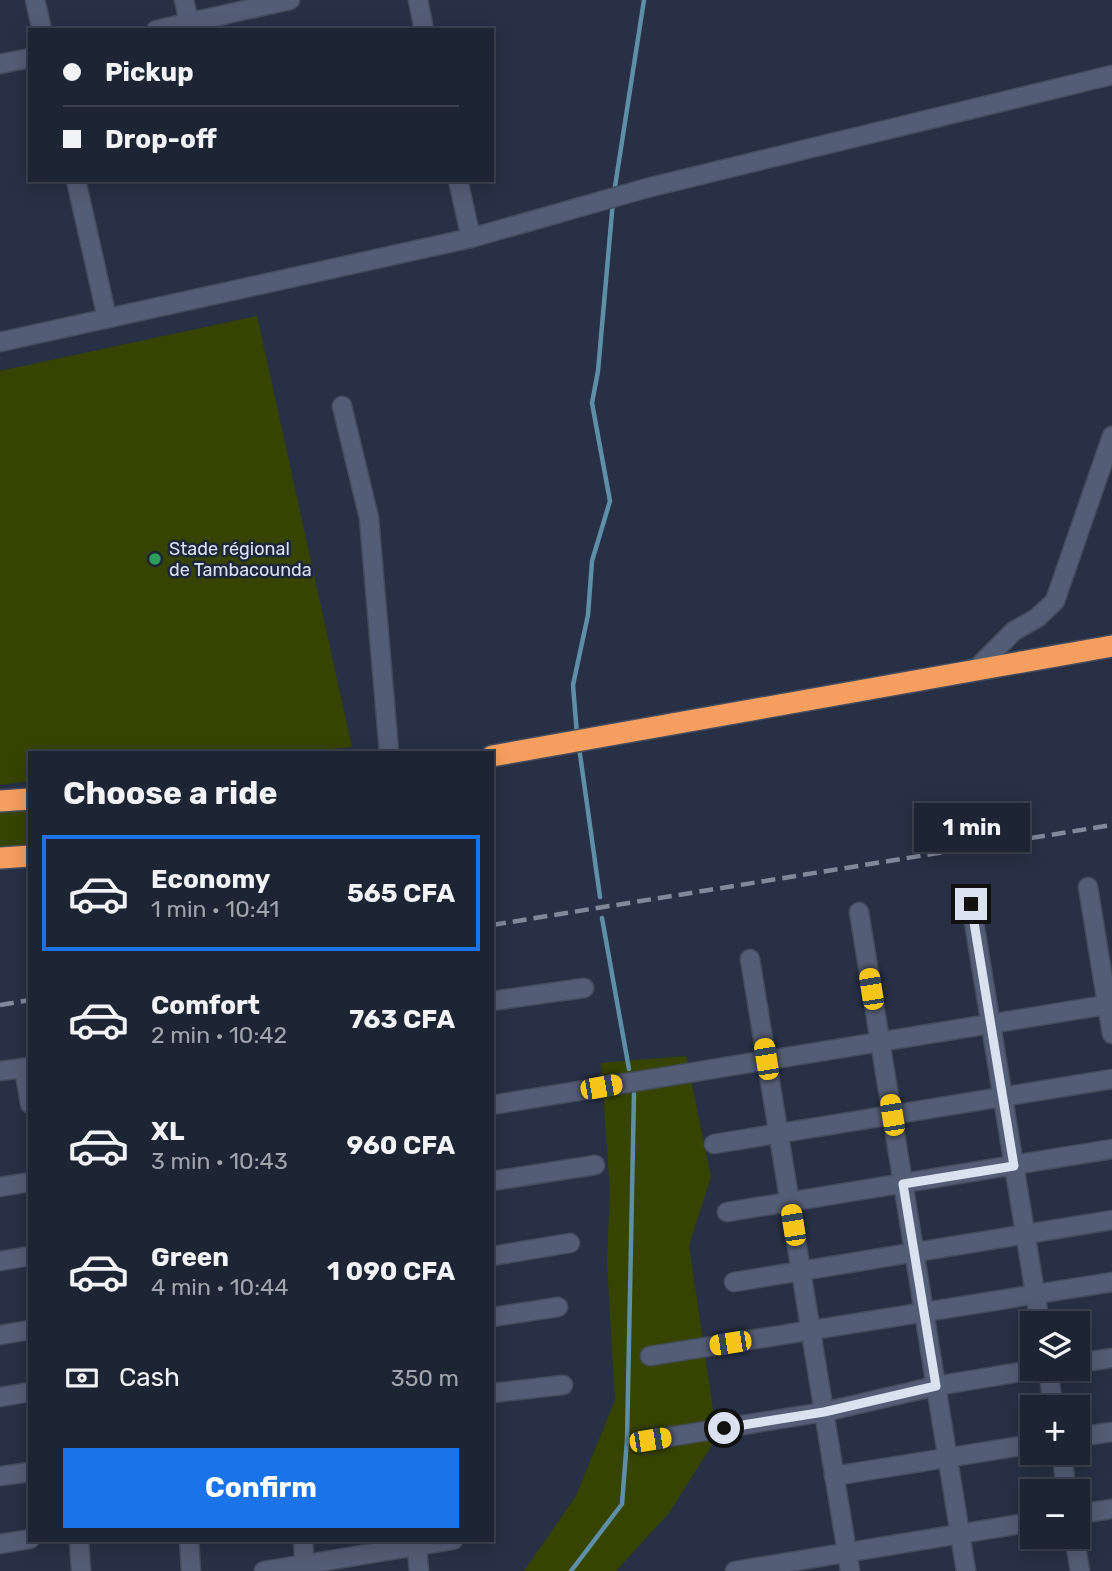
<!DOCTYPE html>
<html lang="en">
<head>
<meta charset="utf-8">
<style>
	:root { --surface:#1d2434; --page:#2a3040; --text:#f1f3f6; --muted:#a0a4ac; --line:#3b414f; --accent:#1a73e8 }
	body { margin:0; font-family:Rubik,sans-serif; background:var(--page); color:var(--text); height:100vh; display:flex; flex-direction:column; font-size:26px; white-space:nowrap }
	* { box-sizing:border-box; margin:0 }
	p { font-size:23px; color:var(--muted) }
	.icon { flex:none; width:38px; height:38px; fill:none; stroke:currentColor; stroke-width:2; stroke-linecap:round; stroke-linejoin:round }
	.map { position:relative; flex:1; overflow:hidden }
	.sheet { position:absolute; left:28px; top:751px; width:466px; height:791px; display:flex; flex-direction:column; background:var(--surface); border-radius:0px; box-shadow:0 4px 18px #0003,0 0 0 2px var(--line) }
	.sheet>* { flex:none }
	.top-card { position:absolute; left:28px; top:28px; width:466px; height:154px; border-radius:0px; box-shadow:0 4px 18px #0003,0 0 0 2px var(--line); display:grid; align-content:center; height:154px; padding:0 35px; background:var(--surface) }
	.buttons { position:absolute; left:1020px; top:1311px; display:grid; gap:14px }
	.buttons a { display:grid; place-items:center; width:70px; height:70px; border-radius:0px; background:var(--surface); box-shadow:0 4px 18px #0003,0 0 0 2px var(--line); font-size:35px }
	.end { position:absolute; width:32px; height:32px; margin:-16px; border:9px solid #dae1ef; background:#111; box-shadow:0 0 0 4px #111 }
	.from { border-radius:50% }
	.bubble { position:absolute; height:49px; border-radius:0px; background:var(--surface); box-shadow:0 4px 18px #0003,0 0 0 2px var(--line); font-size:23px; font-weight:700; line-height:49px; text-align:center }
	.car { position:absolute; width:21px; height:42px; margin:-21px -10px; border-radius:9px; box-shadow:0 0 5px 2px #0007; background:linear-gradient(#f5c518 24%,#345 0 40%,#f5c518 0 76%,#345 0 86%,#f5c518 0) }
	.top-card b { display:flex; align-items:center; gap:24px; height:66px; font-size:26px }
	.top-card b+b { border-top:2px solid var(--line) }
	.top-card i { width:18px; height:18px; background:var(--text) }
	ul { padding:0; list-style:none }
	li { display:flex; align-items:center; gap:21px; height:116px; margin:0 14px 10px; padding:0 21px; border:4px solid transparent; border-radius:0px }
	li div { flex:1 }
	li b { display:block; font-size:26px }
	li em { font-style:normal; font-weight:700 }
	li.active { border-color:var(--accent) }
	li>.icon { width:63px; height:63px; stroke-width:1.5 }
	h2 { padding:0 35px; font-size:32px; line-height:84px }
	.pay { display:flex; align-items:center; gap:18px; height:77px; padding:0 35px; font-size:26px }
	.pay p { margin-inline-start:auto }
	.primary-button { display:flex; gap:14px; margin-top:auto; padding:14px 35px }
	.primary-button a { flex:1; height:80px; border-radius:0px; background:var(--accent); color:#fff; font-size:28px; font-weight:700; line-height:80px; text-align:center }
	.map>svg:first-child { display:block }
	.green { fill:#374400 }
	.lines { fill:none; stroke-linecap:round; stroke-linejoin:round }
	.stream { stroke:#5e8fa6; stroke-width:4.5 }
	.minor-casing { stroke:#444c5e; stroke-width:21 }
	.highway-casing { stroke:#444c5e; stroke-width:24 }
	.minor { stroke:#535d75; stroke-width:18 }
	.highway { stroke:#f59e5f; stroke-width:21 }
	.rail { stroke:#80889a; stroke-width:4.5; stroke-dasharray:14 7; stroke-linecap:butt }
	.route { stroke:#dae1ef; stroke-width:9 }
	.leisure-dot { fill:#2e9e5b; stroke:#1d263a; stroke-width:2.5 }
	.labels { text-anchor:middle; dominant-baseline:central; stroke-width:5; stroke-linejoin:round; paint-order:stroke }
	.poi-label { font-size:18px; fill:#dae1ef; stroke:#1d263a; text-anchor:start }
</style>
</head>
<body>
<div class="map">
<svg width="1112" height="1571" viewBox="0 0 1112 1571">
	<rect width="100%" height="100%" fill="#273045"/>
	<g class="green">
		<path d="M 257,316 L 352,747 L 301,752 L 30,752 L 30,781 L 0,785 L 0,371 Z"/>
		<path d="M 30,804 L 30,849 L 0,851 L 0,806 Z"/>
		<path d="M 686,1056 L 711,1177 L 689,1245 L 717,1437 L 669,1513 L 616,1571 L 524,1571 L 576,1496 L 615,1400 L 607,1262 L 610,1192 L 601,1063 Z"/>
	</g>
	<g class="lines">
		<g class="stream">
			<path d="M 614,193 L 644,0"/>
			<path d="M 577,735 L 573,685 L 588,615 L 592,561 L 610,501 L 592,403 L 598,371 L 613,201"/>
			<path d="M 579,747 L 600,897"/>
			<path d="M 602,918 L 629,1069"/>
			<path d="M 571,1571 L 622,1504 L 627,1440 L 634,1094"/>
		</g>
		<defs>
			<g id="minor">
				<path d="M 35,0 L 42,30"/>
				<path d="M 184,0 L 189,22"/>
				<path d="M 418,0 L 424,30"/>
				<path d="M 156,30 L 290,0"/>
				<path d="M 0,64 L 30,58"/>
				<path d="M 76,180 L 107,318"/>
				<path d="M 458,180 L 471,238"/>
				<path d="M 0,342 L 471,238 L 647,188 L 1112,75"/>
				<path d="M 342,406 L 369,518 L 389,752"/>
				<path d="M 975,670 L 1014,631 L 1037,618 L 1055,601 L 1112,436"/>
				<path d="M 1088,887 L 1112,1034"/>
				<path d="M 971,904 L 1040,1323"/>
				<path d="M 859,912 L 966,1571"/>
				<path d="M 750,959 L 850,1571"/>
				<path d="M 492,1001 L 584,988"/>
				<path d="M 24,1068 L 30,1104"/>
				<path d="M 0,1071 L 30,1067"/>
				<path d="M 492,1105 L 1112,1004"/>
				<path d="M 714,1144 L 1112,1079"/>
				<path d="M 492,1181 L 595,1165"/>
				<path d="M 0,1187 L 30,1182"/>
				<path d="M 727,1212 L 1112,1149"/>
				<path d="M 492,1256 L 570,1243"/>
				<path d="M 0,1261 L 30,1256"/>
				<path d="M 734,1282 L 1112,1220"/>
				<path d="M 492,1317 L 558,1307"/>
				<path d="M 0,1335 L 30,1330"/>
				<path d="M 650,1356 L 1112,1282"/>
				<path d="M 1078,1363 L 1112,1358"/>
				<path d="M 1048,1368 L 1053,1407"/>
				<path d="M 492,1393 L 563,1385"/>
				<path d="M 0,1397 L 30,1392"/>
				<path d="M 1078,1437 L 1112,1432"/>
				<path d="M 650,1440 L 824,1412 L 936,1386 L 1044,1368"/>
				<path d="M 1061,1452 L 1067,1491"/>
				<path d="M 0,1476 L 30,1472"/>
				<path d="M 834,1476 L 1032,1444"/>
				<path d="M 1078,1514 L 1112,1509"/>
				<path d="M 1074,1536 L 1080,1571"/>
				<path d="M 79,1540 L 81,1571"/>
				<path d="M 189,1540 L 191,1571"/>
				<path d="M 303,1540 L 305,1571"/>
				<path d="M 416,1540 L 419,1571"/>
				<path d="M 0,1544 L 30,1539"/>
				<path d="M 264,1571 L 453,1540"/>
				<path d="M 735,1571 L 1032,1522"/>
			</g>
			<g id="highway">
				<path d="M 492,756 L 1112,646"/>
				<path d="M 0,801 L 30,799"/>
				<path d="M 0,858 L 30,856"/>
			</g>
		</defs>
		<use href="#minor" class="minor-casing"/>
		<use href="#highway" class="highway-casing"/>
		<use href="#minor" class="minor"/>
		<use href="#highway" class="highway"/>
		<g class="rail">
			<path d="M 492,925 L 1112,825"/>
			<path d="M 0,1005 L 30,1000"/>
		</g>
	</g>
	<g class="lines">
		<path class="route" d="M 724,1428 L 824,1412 L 936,1386 L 903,1184 L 1014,1166 L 971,904"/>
	</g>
	<circle class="leisure-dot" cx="155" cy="559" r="7"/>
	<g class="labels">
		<g class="poi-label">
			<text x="169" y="549">Stade régional<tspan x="169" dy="21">de Tambacounda</tspan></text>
		</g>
	</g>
</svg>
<div class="buttons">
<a><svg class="icon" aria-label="layers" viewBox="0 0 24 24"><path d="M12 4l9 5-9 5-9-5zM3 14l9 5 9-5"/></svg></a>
<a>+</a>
<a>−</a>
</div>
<i class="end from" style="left:724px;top:1428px"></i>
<i class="end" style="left:971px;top:904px"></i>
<div class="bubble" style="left:914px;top:803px;width:116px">1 min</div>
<i class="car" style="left:871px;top:989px;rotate:351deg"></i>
<i class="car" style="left:766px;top:1059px;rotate:351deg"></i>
<i class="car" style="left:601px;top:1087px;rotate:80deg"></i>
<i class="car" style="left:892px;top:1115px;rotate:351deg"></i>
<i class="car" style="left:793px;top:1225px;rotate:351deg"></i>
<i class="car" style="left:730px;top:1343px;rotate:261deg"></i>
<i class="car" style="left:650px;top:1440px;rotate:81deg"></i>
<div class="top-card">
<b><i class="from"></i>Pickup</b>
<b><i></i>Drop-off</b>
</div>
<section class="sheet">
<h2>Choose a ride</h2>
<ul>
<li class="active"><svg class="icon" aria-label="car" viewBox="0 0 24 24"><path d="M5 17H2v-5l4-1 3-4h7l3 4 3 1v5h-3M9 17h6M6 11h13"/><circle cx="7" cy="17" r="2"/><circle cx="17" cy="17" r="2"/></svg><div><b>Economy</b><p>1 min · 10:41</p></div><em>565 CFA</em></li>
<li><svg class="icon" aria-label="car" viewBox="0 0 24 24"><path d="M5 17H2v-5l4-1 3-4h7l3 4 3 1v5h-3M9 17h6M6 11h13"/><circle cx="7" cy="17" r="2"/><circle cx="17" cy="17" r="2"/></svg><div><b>Comfort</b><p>2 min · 10:42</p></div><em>763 CFA</em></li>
<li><svg class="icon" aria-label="car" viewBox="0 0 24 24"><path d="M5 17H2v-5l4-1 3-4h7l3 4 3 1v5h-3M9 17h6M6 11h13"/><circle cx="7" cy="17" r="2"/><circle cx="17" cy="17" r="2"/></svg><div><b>XL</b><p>3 min · 10:43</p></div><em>960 CFA</em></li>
<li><svg class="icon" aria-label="car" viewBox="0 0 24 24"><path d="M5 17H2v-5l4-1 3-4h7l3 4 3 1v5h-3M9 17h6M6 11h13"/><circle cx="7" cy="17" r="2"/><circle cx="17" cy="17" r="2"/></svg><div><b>Green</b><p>4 min · 10:44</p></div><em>1 090 CFA</em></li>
</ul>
<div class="pay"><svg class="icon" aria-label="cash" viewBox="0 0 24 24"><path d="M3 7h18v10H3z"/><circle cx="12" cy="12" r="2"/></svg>Cash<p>350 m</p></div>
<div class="primary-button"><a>Confirm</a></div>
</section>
</div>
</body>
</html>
